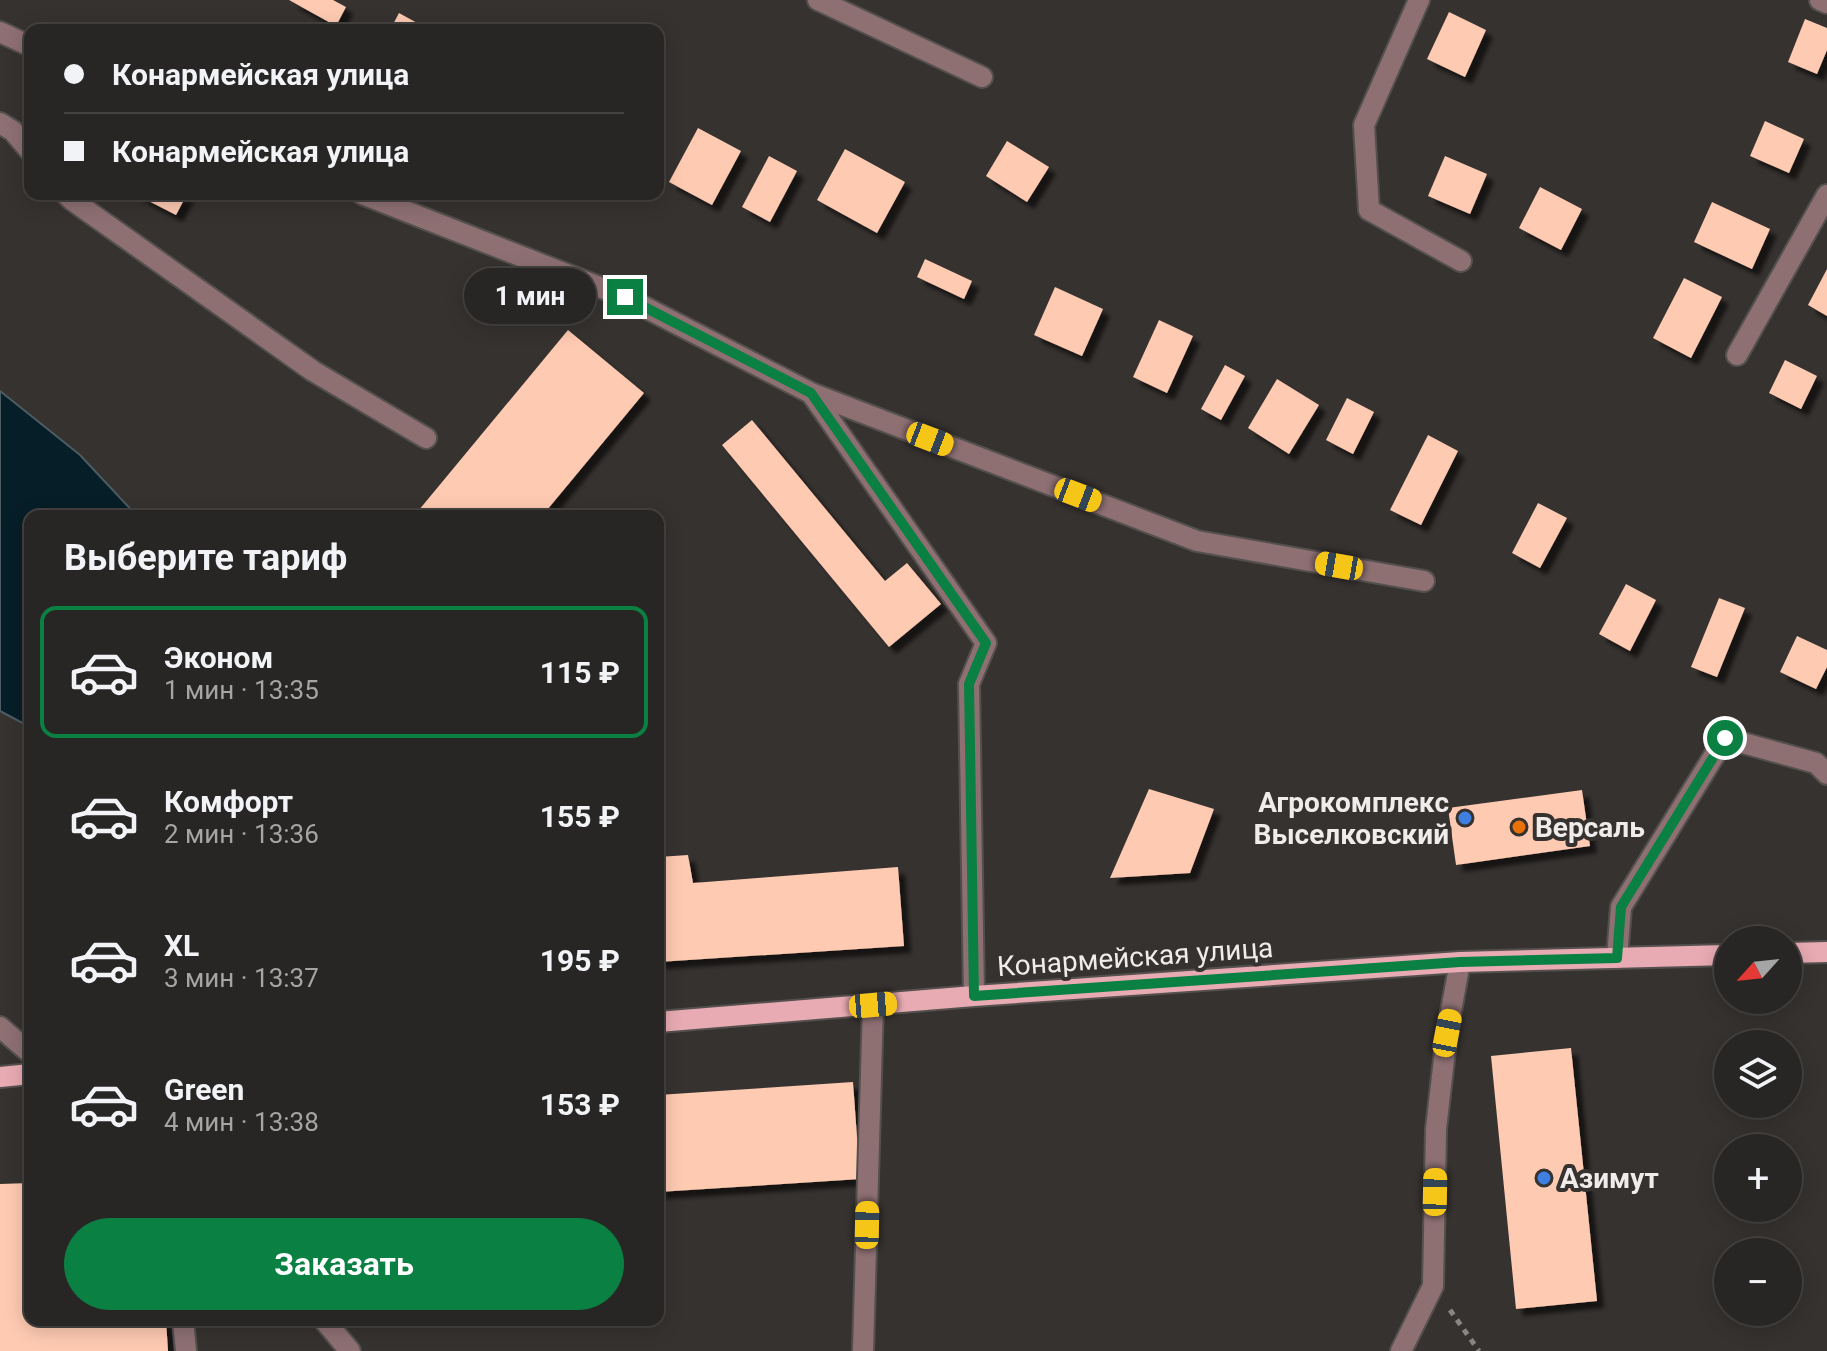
<!DOCTYPE html>
<html lang="ru">
<head>
<meta charset="utf-8">
<style>
	:root { --surface:#282624; --page:#302e2c; --text:#f1f3f6; --muted:#a5a5a6; --line:#444341; --accent:#0b8043 }
	body { margin:0; font-family:Roboto,sans-serif; background:var(--page); color:var(--text); height:100vh; display:flex; flex-direction:column; font-size:30px; white-space:nowrap }
	* { box-sizing:border-box; margin:0 }
	p { font-size:26px; color:var(--muted) }
	.icon { flex:none; width:44px; height:44px; fill:none; stroke:currentColor; stroke-width:2; stroke-linecap:round; stroke-linejoin:round }
	.map { position:relative; flex:1; overflow:hidden }
	.panel { position:absolute; left:24px; top:510px; width:640px; height:816px; display:flex; flex-direction:column; background:var(--surface); border-radius:16px; box-shadow:0 4px 20px #0003,0 0 0 2px var(--line) }
	.panel>* { flex:none }
	.banner { position:absolute; left:24px; top:24px; width:640px; height:176px; border-radius:16px; box-shadow:0 4px 20px #0003,0 0 0 2px var(--line); display:grid; align-content:center; height:176px; padding:0 40px; background:var(--surface) }
	.needle { width:52px; rotate:243deg }
	.fabs { position:absolute; left:1714px; top:926px; display:grid; gap:16px }
	.fabs a { display:grid; place-items:center; width:88px; height:88px; border-radius:50%; background:var(--surface); box-shadow:0 4px 20px #0003,0 0 0 2px var(--line); font-size:40px }
	.end { position:absolute; width:36px; height:36px; margin:-18px; border:10px solid #0b8043; background:#fff; box-shadow:0 0 0 4px #fff }
	.from { border-radius:50% }
	.bubble { position:absolute; height:56px; border-radius:28px; background:var(--surface); box-shadow:0 4px 20px #0003,0 0 0 2px var(--line); font-size:26px; font-weight:700; line-height:56px; text-align:center }
	.car { position:absolute; width:24px; height:48px; margin:-24px -12px; border-radius:10px; box-shadow:0 0 6px 2px #0007; background:linear-gradient(#f5c518 24%,#345 0 40%,#f5c518 0 76%,#345 0 86%,#f5c518 0) }
	.banner b { display:flex; align-items:center; gap:28px; height:76px; font-size:30px }
	.banner b+b { border-top:2px solid var(--line) }
	.banner i { width:20px; height:20px; background:var(--text) }
	ul { padding:0; list-style:none }
	li { display:flex; align-items:center; gap:24px; height:132px; margin:0 16px 12px; padding:0 24px; border:4px solid transparent; border-radius:16px }
	li div { flex:1 }
	li b { display:block; font-size:30px }
	li em { font-style:normal; font-weight:700 }
	li.on { border-color:var(--accent) }
	li>.icon { width:72px; height:72px; stroke-width:1.5 }
	h2 { padding:0 40px; font-size:36px; line-height:96px }
	.action { display:flex; gap:16px; margin-top:auto; padding:16px 40px }
	.action a { flex:1; height:92px; border-radius:48px; background:var(--accent); color:#fff; font-size:32px; font-weight:700; line-height:92px; text-align:center }
	.map>svg:first-child { display:block }
	.water { fill:#061e27; stroke:#4c5c62; stroke-width:2 }
	.building { fill:#fecab2; filter:url(#shadow) }
	.lines { fill:none; stroke-linecap:round; stroke-linejoin:round }
	.minor-casing { stroke:#54504e; stroke-width:24 }
	.major-casing { stroke:#54504e; stroke-width:24 }
	.path { stroke:#888583; stroke-width:5; stroke-dasharray:6 6; stroke-linecap:butt }
	.minor { stroke:#8e7073; stroke-width:20 }
	.major { stroke:#e9abb3; stroke-width:20 }
	.route { stroke:#0b8043; stroke-width:10 }
	.shop-dot { fill:#3f7fe0; stroke:#363230; stroke-width:3 }
	.food-dot { fill:#e8710a; stroke:#363230; stroke-width:3 }
	.labels { text-anchor:middle; dominant-baseline:central; stroke-width:8; stroke-linejoin:round; paint-order:stroke }
	.poi-label { font-size:28px; font-weight:bold; fill:#efeceb; stroke:#363230; text-anchor:start }
	.street-label { font-size:28px; fill:#efeceb; stroke:#363230 }
</style>
</head>
<body>
<div class="map">
<svg width="1827" height="1351" viewBox="0 0 1827 1351">
	<defs>
		<filter id="shadow"><feDropShadow dx="7" dy="7" stdDeviation="2" flood-color="#0009"/></filter>
	</defs>
	<rect width="100%" height="100%" fill="#363230"/>
	<path class="water" d="M 0,391 L 80,455 L 137,516 L 30,516 L 30,727 L 0,711 Z"/>
	<g class="building">
		<path d="M 289,0 L 333,0 L 346,7 L 336,26 Z"/>
		<path d="M 1449,12 L 1486,30 L 1465,77 L 1427,59 Z"/>
		<path d="M 399,13 L 430,30 L 390,30 Z"/>
		<path d="M 1805,19 L 1827,28 L 1827,50 L 1817,74 L 1788,62 Z"/>
		<path d="M 1765,121 L 1804,139 L 1789,173 L 1750,156 Z"/>
		<path d="M 698,128 L 741,151 L 712,205 L 669,182 Z"/>
		<path d="M 1007,141 L 1049,167 L 1027,202 L 986,176 Z"/>
		<path d="M 845,149 L 905,182 L 877,233 L 817,200 Z"/>
		<path d="M 769,156 L 797,171 L 770,222 L 742,207 Z"/>
		<path d="M 1445,156 L 1487,174 L 1470,214 L 1428,196 Z"/>
		<path d="M 1540,187 L 1582,209 L 1561,250 L 1519,228 Z"/>
		<path d="M 135,194 L 187,194 L 176,215 Z"/>
		<path d="M 1712,202 L 1770,229 L 1752,269 L 1694,242 Z"/>
		<path d="M 925,259 L 972,281 L 964,299 L 917,277 Z"/>
		<path d="M 1827,269 L 1827,316 L 1808,305 Z"/>
		<path d="M 1684,278 L 1722,297 L 1691,358 L 1653,338 Z"/>
		<path d="M 1055,287 L 1103,309 L 1082,356 L 1034,335 Z"/>
		<path d="M 1159,320 L 1193,336 L 1167,393 L 1133,377 Z"/>
		<path d="M 568,330 L 644,393 L 542,516 L 414,516 Z"/>
		<path d="M 1785,360 L 1817,376 L 1801,409 L 1769,393 Z"/>
		<path d="M 1225,365 L 1245,376 L 1221,420 L 1201,409 Z"/>
		<path d="M 1277,379 L 1319,405 L 1289,454 L 1248,428 Z"/>
		<path d="M 1347,398 L 1374,412 L 1353,454 L 1326,440 Z"/>
		<path d="M 752,420 L 885,581 L 907,563 L 941,604 L 889,647 L 722,445 Z"/>
		<path d="M 1428,435 L 1458,451 L 1421,525 L 1390,510 Z"/>
		<path d="M 1538,503 L 1567,518 L 1540,568 L 1512,553 Z"/>
		<path d="M 1626,584 L 1656,600 L 1630,651 L 1599,634 Z"/>
		<path d="M 1719,598 L 1745,608 L 1717,677 L 1691,667 Z"/>
		<path d="M 1797,636 L 1827,650 L 1827,667 L 1816,689 L 1780,672 Z"/>
		<path d="M 1149,789 L 1214,809 L 1190,873 L 1110,878 Z"/>
		<path d="M 1582,790 L 1590,846 L 1456,865 L 1448,808 Z"/>
		<path d="M 688,855 L 693,883 L 898,867 L 904,946 L 658,962 L 658,857 Z"/>
		<path d="M 1571,1048 L 1597,1301 L 1516,1309 L 1491,1056 Z"/>
		<path d="M 853,1082 L 860,1179 L 658,1192 L 658,1095 Z"/>
		<path d="M 30,1183 L 30,1320 L 166,1320 L 168,1351 L 0,1351 L 0,1184 Z"/>
	</g>
	<g class="lines">
		<defs>
			<g id="minor">
				<path d="M 818,0 L 982,77"/>
				<path d="M 1419,0 L 1364,125 L 1369,210 L 1461,261"/>
				<path d="M 1820,0 L 1827,3"/>
				<path d="M 0,32 L 30,46"/>
				<path d="M 0,123 L 13,131 L 30,151"/>
				<path d="M 66,194 L 72,200 L 313,371 L 426,438"/>
				<path d="M 362,194 L 625,297 L 811,393 L 1197,541 L 1424,581"/>
				<path d="M 1737,355 L 1827,195"/>
				<path d="M 811,393 L 986,643 L 969,684 L 974,996"/>
				<path d="M 1617,958 L 1621,907 L 1725,738 L 1816,763 L 1827,774"/>
				<path d="M 0,1027 L 30,1053"/>
				<path d="M 183,1320 L 186,1351"/>
				<path d="M 324,1320 L 350,1351"/>
				<path d="M 863,1351 L 873,1005"/>
				<path d="M 1401,1351 L 1433,1286 L 1436,1129 L 1447,1033 L 1460,962"/>
			</g>
			<g id="major">
				<path d="M 1788,953 L 1827,952"/>
				<path d="M 658,1022 L 974,996 L 1460,962 L 1728,955"/>
				<path d="M 0,1077 L 30,1074"/>
			</g>
		</defs>
		<use href="#minor" class="minor-casing"/>
		<use href="#major" class="major-casing"/>
		<path class="path" d="M 1450,1310 L 1479,1351"/>
		<use href="#minor" class="minor"/>
		<use href="#major" class="major"/>
	</g>
	<g class="lines">
		<path class="route" d="M 625,297 L 811,393 L 986,643 L 969,684 L 974,996 L 1460,962 L 1617,958 L 1621,907 L 1725,738"/>
	</g>
	<g class="shop-dot">
		<circle cx="1465" cy="818" r="8"/>
		<circle cx="1544" cy="1178" r="8"/>
	</g>
	<circle class="food-dot" cx="1519" cy="827" r="8"/>
	<g class="labels">
		<g class="poi-label">
			<text x="1449" y="802" text-anchor="end">Агрокомплекс<tspan x="1449" dy="32">Выселковский</tspan></text>
			<text x="1535" y="827">Версаль</text>
			<text x="1560" y="1178">Азимут</text>
		</g>
		<g class="street-label">
			<text transform="translate(1135 957) rotate(-4)">Конармейская улица</text>
		</g>
	</g>
</svg>
<div class="fabs">
<a><svg class="needle" viewBox="-14 -14 28 28"><path d="M0-13l5 13h-10z" fill="#e53935"/><path d="M0 13l5-13h-10z" fill="#a5a5a6"/></svg></a>
<a><svg class="icon" aria-label="layers" viewBox="0 0 24 24"><path d="M12 4l9 5-9 5-9-5zM3 14l9 5 9-5"/></svg></a>
<a>+</a>
<a>−</a>
</div>
<i class="end from" style="left:1725px;top:738px"></i>
<i class="end" style="left:625px;top:297px"></i>
<div class="bubble" style="left:464px;top:268px;width:132px">1 мин</div>
<i class="car" style="left:930px;top:439px;rotate:111deg"></i>
<i class="car" style="left:1078px;top:495px;rotate:111deg"></i>
<i class="car" style="left:1339px;top:566px;rotate:280deg"></i>
<i class="car" style="left:873px;top:1005px;rotate:85deg"></i>
<i class="car" style="left:1447px;top:1033px;rotate:11deg"></i>
<i class="car" style="left:1435px;top:1192px;rotate:1deg"></i>
<i class="car" style="left:867px;top:1225px;rotate:1deg"></i>
<div class="banner">
<b><i class="from"></i>Конармейская улица</b>
<b><i></i>Конармейская улица</b>
</div>
<section class="panel">
<h2>Выберите тариф</h2>
<ul>
<li class="on"><svg class="icon" aria-label="car" viewBox="0 0 24 24"><path d="M5 17H2v-5l4-1 3-4h7l3 4 3 1v5h-3M9 17h6M6 11h13"/><circle cx="7" cy="17" r="2"/><circle cx="17" cy="17" r="2"/></svg><div><b>Эконом</b><p>1 мин · 13:35</p></div><em>115 ₽</em></li>
<li><svg class="icon" aria-label="car" viewBox="0 0 24 24"><path d="M5 17H2v-5l4-1 3-4h7l3 4 3 1v5h-3M9 17h6M6 11h13"/><circle cx="7" cy="17" r="2"/><circle cx="17" cy="17" r="2"/></svg><div><b>Комфорт</b><p>2 мин · 13:36</p></div><em>155 ₽</em></li>
<li><svg class="icon" aria-label="car" viewBox="0 0 24 24"><path d="M5 17H2v-5l4-1 3-4h7l3 4 3 1v5h-3M9 17h6M6 11h13"/><circle cx="7" cy="17" r="2"/><circle cx="17" cy="17" r="2"/></svg><div><b>XL</b><p>3 мин · 13:37</p></div><em>195 ₽</em></li>
<li><svg class="icon" aria-label="car" viewBox="0 0 24 24"><path d="M5 17H2v-5l4-1 3-4h7l3 4 3 1v5h-3M9 17h6M6 11h13"/><circle cx="7" cy="17" r="2"/><circle cx="17" cy="17" r="2"/></svg><div><b>Green</b><p>4 мин · 13:38</p></div><em>153 ₽</em></li>
</ul>
<div class="action"><a>Заказать</a></div>
</section>
</div>
</body>
</html>
